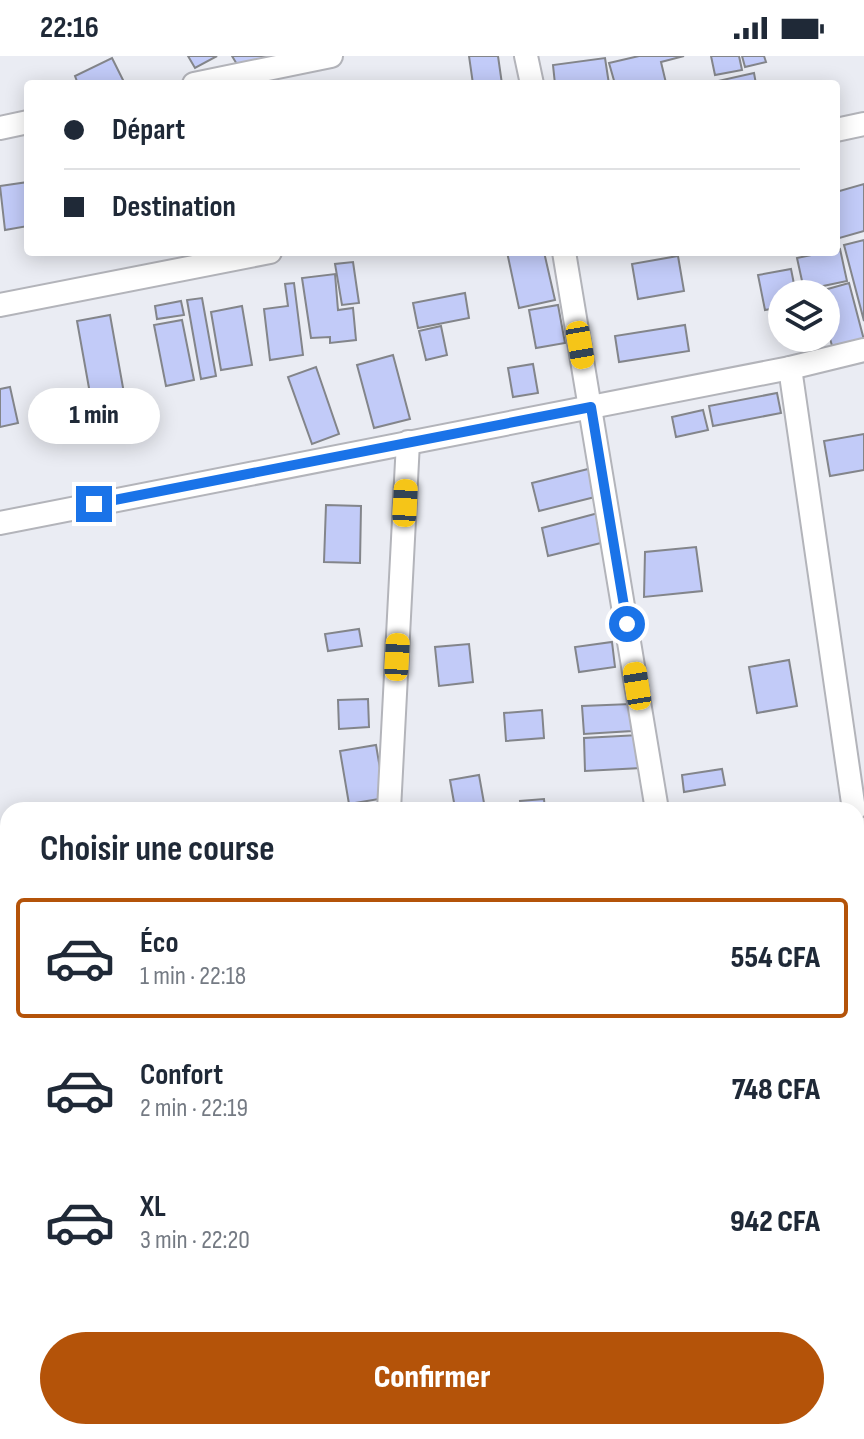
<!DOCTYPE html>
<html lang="fr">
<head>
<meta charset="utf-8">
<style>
	:root { --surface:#fff; --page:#f2f2f3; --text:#1f2937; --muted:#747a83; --line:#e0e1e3; --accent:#b45309 }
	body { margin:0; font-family:"Sofia Sans Condensed",sans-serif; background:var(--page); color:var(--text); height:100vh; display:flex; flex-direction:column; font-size:30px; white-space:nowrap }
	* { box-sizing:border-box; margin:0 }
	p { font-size:26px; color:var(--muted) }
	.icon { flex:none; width:44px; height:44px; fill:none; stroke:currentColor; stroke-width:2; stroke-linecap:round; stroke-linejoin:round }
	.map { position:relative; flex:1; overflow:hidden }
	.details { position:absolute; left:0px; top:746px; width:864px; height:638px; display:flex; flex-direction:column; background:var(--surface); border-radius:24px 24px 0 0; box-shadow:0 4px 20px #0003 }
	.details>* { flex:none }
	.banner { position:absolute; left:24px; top:24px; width:816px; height:176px; border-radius:8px; box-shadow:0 4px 20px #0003; display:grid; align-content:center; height:176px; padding:0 40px; background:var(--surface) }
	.buttons { position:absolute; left:768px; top:224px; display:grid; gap:16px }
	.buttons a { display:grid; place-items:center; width:72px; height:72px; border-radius:50%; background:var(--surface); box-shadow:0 4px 20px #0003; font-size:40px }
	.end { position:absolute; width:36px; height:36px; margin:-18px; border:10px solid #1a73e8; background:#fff; box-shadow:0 0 0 4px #fff }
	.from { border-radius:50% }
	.bubble { position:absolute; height:56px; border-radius:28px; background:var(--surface); box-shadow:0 4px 20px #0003; font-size:26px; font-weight:800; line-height:56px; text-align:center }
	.car { position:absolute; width:24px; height:48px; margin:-24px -12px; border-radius:10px; box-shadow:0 0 6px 2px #0007; background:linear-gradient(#f5c518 24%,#345 0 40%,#f5c518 0 76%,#345 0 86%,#f5c518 0) }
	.banner b { display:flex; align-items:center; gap:28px; height:76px; font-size:30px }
	.banner b+b { border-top:2px solid var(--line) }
	.banner i { width:20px; height:20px; background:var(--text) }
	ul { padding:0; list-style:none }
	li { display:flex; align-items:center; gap:24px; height:120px; margin:0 16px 12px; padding:0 24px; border:4px solid transparent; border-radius:8px }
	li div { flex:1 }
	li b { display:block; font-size:30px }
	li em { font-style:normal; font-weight:800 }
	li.on { border-color:var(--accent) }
	li>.icon { width:72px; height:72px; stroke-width:1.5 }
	h2 { padding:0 40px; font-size:36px; line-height:96px }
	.primary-button { display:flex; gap:16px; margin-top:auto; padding:16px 40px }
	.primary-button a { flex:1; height:92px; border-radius:48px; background:var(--accent); color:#fff; font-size:32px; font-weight:800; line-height:92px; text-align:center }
	.status { display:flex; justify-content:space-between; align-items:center; height:56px; padding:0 40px; background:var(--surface); direction:ltr }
	.status svg { height:22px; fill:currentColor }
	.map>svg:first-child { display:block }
	.building { fill:#c2cbf8; stroke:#83858a; stroke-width:2 }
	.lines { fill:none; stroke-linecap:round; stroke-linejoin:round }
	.minor-casing { stroke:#b3b4ba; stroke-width:26 }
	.minor { stroke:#fff; stroke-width:22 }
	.route { stroke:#1a73e8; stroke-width:10 }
</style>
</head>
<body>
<div class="status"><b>22:16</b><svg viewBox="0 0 49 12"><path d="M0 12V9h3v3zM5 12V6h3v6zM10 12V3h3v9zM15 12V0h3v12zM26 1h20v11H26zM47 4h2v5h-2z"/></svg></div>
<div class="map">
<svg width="864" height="1383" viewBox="0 0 864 1383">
	<rect width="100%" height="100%" fill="#eaecf3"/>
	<g class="building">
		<path d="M 188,0 L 217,0 L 195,12 Z"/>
		<path d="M 232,0 L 267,0 L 241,15 Z"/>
		<path d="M 469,0 L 498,0 L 502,28 L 473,28 Z"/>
		<path d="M 639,0 L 684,0 L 661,6 L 666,27 L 615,28 L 609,7 Z"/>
		<path d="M 711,0 L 739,0 L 742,14 L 715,19 Z"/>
		<path d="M 742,0 L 764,0 L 766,6 L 745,11 Z"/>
		<path d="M 112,2 L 125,28 L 78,28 L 75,20 Z"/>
		<path d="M 605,2 L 609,28 L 555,28 L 553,9 Z"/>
		<path d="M 754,17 L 756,28 L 710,28 L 709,27 Z"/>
		<path d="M 28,126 L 28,170 L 5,174 L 0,130 Z"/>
		<path d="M 864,128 L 864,175 L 836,183 L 836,136 Z"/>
		<path d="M 864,184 L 864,265 L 844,189 Z"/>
		<path d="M 840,193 L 847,225 L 804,234 L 797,202 Z"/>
		<path d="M 507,196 L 544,196 L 555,244 L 519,252 Z"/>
		<path d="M 678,200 L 684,235 L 638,243 L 632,208 Z"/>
		<path d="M 353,206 L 359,247 L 342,249 L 335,208 Z"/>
		<path d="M 791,213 L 796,238 L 782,238 L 782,251 L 765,254 L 758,219 Z"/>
		<path d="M 335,218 L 338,254 L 353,252 L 356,284 L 330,287 L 330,281 L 311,282 L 302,222 Z"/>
		<path d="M 294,227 L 303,299 L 270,304 L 264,253 L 288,250 L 285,228 Z"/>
		<path d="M 849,227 L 864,284 L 833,293 L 826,269 L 826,238 L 817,236 Z"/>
		<path d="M 465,237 L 469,262 L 418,272 L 413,247 Z"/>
		<path d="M 202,242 L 216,320 L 201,323 L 187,244 Z"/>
		<path d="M 181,245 L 184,259 L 157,263 L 155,250 Z"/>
		<path d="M 558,249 L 565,287 L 536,292 L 529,254 Z"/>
		<path d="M 242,250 L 252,309 L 221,314 L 211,256 Z"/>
		<path d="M 110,259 L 127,354 L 94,360 L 77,265 Z"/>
		<path d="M 182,264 L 194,324 L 166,330 L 154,269 Z"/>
		<path d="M 685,269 L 689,295 L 619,306 L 615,280 Z"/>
		<path d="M 441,270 L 447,299 L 426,304 L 419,275 Z"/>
		<path d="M 393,299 L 410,363 L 374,372 L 357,309 Z"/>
		<path d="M 533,308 L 538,337 L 513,341 L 508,312 Z"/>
		<path d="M 316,311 L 339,378 L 312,388 L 288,321 Z"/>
		<path d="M 10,331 L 18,367 L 0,371 L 0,333 Z"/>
		<path d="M 777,337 L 781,357 L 713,370 L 709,350 Z"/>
		<path d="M 703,354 L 708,374 L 676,381 L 672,361 Z"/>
		<path d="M 864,378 L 864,414 L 830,420 L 824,385 Z"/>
		<path d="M 592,412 L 599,440 L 539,455 L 532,427 Z"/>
		<path d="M 326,449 L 361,450 L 360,507 L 324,506 Z"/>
		<path d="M 602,456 L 609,485 L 548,500 L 542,472 Z"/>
		<path d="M 696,491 L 702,535 L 644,541 L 645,496 Z"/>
		<path d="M 359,573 L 362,590 L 328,595 L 325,578 Z"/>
		<path d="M 612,586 L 615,611 L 579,616 L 575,591 Z"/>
		<path d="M 469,588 L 473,626 L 439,630 L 435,591 Z"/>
		<path d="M 789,604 L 797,650 L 757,657 L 749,611 Z"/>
		<path d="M 368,643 L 369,671 L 339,673 L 338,644 Z"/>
		<path d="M 631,648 L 632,675 L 584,678 L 582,650 Z"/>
		<path d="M 542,654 L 544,682 L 506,685 L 504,657 Z"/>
		<path d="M 639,679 L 641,712 L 585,715 L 584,682 Z"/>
		<path d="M 376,689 L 385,742 L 349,748 L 340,695 Z"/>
		<path d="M 722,713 L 725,729 L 684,736 L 682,719 Z"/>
		<path d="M 479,719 L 484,747 L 455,752 L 450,724 Z"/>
		<path d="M 544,743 L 545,754 L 521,754 L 520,745 Z"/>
		<path d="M 515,747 L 516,754 L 491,754 L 491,749 Z"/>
		<path d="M 864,868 L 864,913 L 856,915 L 856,870 Z"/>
		<path d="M 8,1128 L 8,1172 L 0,1173 L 0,1129 Z"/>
		<path d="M 1,1284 L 8,1284 L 8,1317 L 0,1317 Z"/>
		<rect x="856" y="1288" width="8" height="28"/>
		<rect x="103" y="1376" width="24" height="7"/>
		<path d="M 131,1376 L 158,1376 L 159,1383 L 131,1383 Z"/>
		<rect x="385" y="1376" width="29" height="7"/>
	</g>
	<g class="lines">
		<defs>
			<g id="minor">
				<path d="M 526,0 L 532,28"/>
				<path d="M 194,28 L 331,0"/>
				<path d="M 0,72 L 28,66"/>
				<path d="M 836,74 L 864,68"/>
				<path d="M 564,196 L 657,754"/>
				<path d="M 0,249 L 270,196"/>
				<path d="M 790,312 L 854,754"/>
				<path d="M 0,467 L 790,312 L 864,294"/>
				<path d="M 389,754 L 408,386"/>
				<path d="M 856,770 L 863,816"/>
				<path d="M 0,1054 L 8,1054"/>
				<path d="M 856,1208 L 864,1207"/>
				<path d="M 0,1244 L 8,1244"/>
				<path d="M 561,1376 L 561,1383"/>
			</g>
		</defs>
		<use href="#minor" class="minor-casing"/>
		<use href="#minor" class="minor"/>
	</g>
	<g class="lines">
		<path class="route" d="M 94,448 L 591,351 L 627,568"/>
	</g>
</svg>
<div class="buttons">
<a><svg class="icon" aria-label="layers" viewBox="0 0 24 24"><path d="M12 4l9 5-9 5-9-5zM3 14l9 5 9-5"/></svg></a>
</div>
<i class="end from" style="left:627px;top:568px"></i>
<i class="end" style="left:94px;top:448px"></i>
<div class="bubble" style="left:28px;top:332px;width:132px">1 min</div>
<i class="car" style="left:580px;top:289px;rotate:170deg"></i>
<i class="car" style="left:405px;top:447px;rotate:3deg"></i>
<i class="car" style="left:397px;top:601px;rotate:3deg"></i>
<i class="car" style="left:637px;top:630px;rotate:351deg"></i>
<div class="banner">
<b><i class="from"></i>Départ</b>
<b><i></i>Destination</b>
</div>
<section class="details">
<h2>Choisir une course</h2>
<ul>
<li class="on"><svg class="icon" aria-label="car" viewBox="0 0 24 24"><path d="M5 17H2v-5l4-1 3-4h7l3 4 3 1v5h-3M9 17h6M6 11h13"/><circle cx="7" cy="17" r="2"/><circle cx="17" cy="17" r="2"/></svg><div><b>Éco</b><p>1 min · 22:18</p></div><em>554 CFA</em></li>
<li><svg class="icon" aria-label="car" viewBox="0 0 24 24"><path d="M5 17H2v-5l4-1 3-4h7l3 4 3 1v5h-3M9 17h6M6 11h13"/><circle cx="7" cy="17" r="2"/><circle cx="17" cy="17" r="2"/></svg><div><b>Confort</b><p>2 min · 22:19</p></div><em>748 CFA</em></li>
<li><svg class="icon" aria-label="car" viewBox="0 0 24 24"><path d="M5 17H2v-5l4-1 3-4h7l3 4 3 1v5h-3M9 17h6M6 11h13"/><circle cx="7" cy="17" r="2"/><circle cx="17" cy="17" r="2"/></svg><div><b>XL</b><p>3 min · 22:20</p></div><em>942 CFA</em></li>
</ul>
<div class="primary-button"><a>Confirmer</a></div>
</section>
</div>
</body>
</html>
